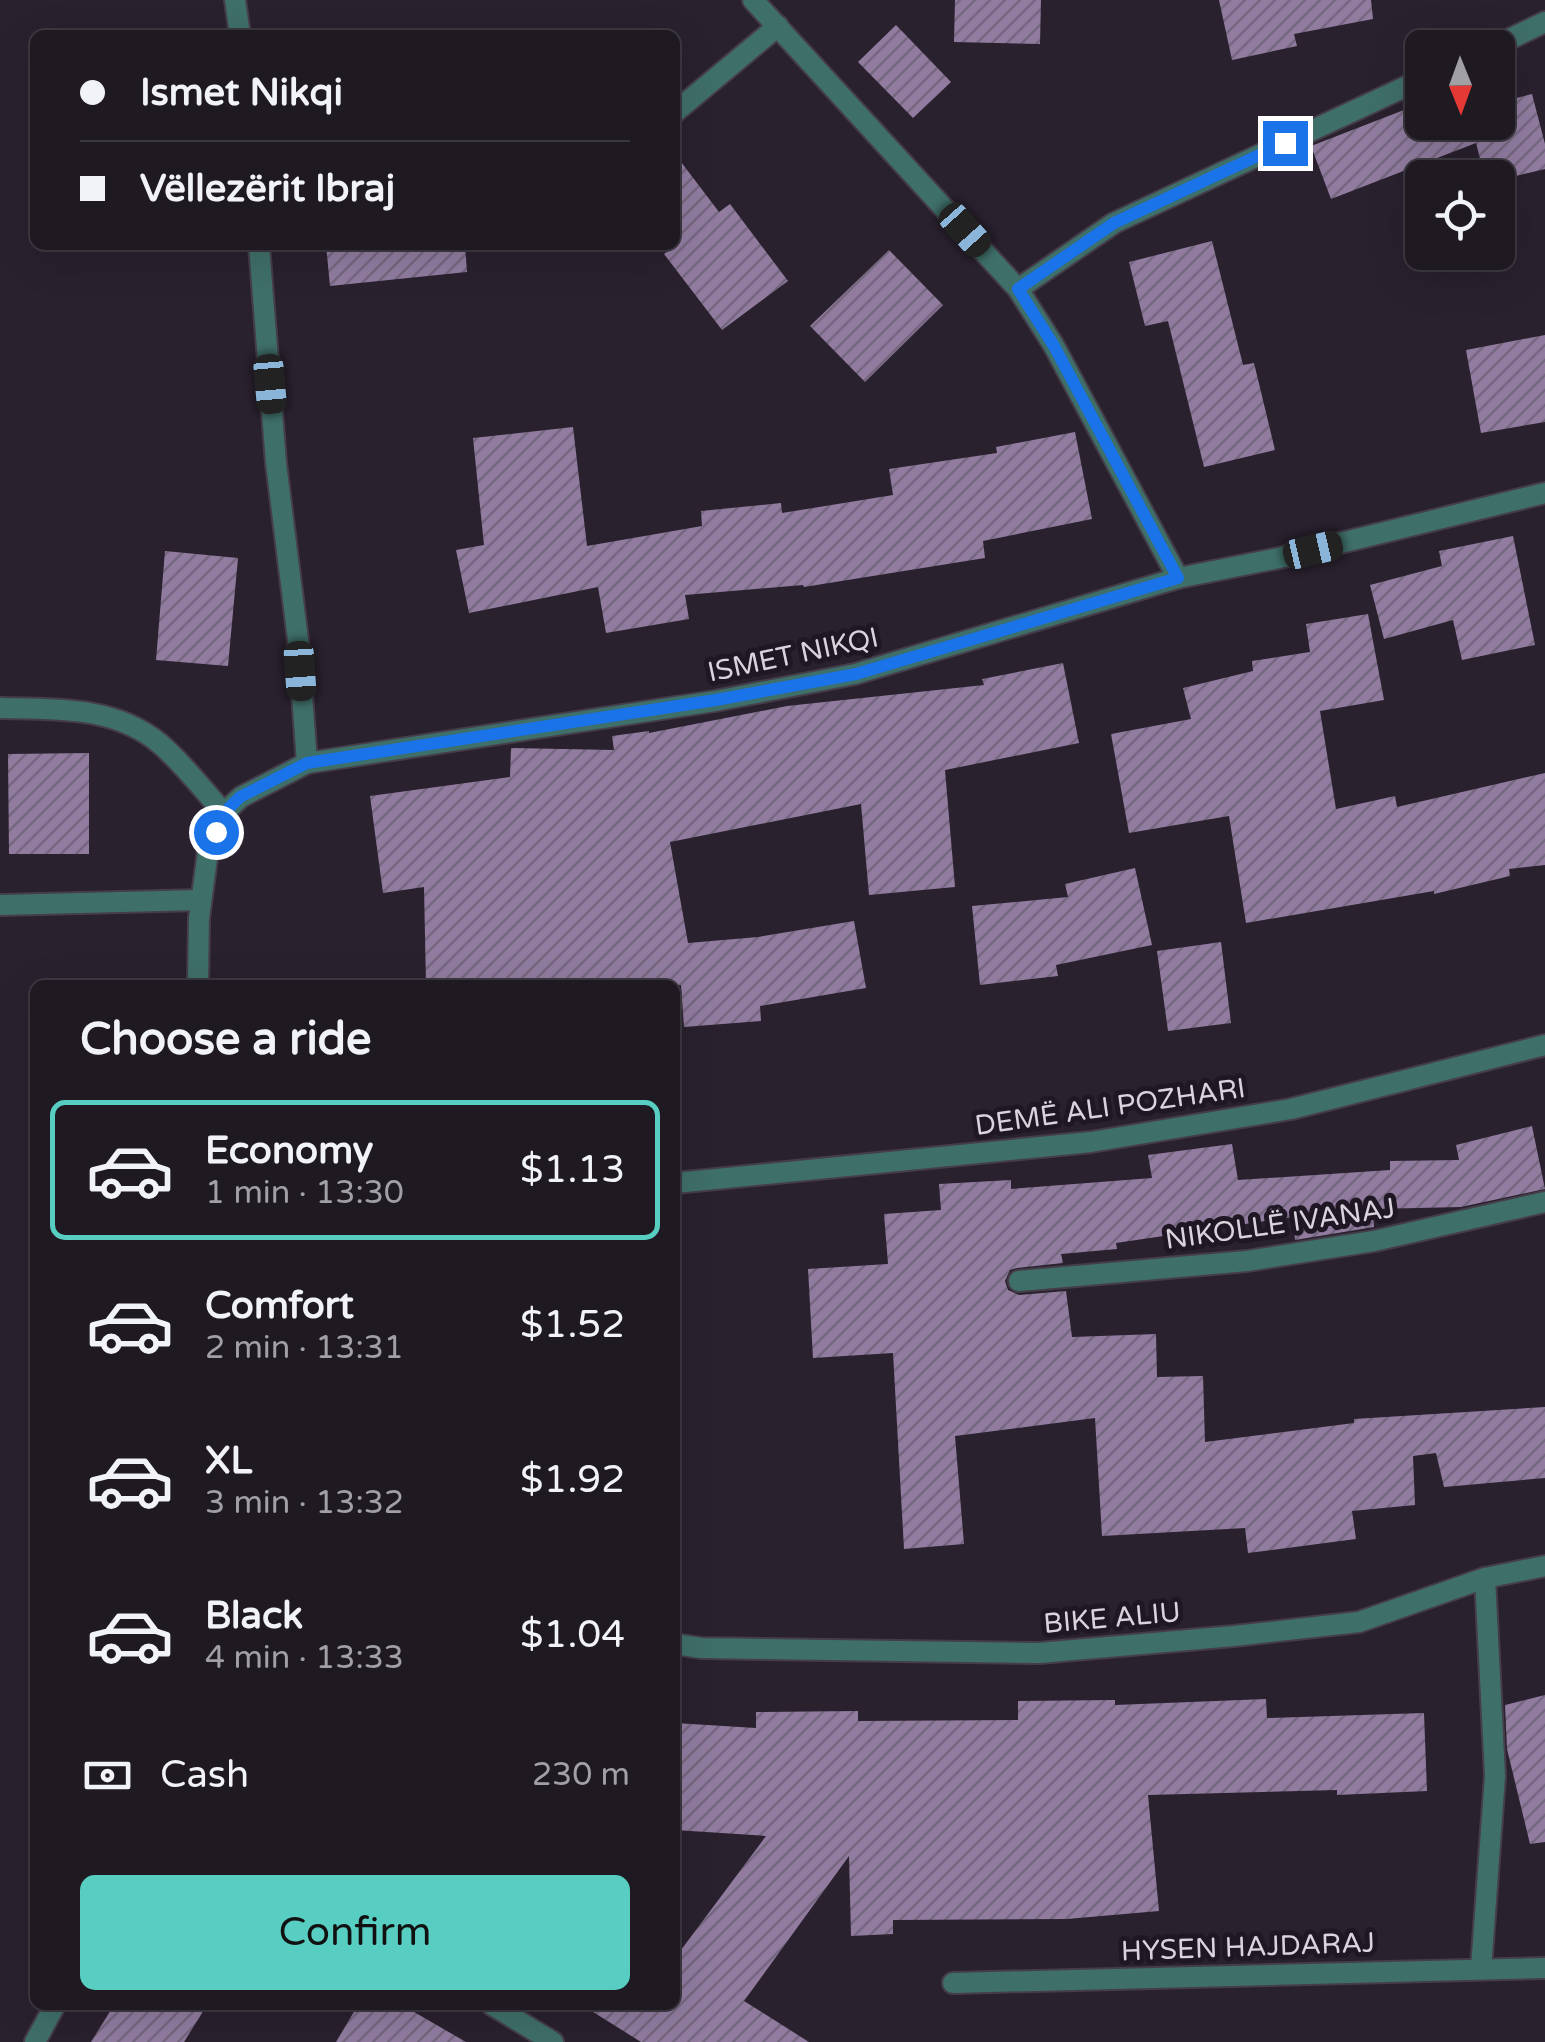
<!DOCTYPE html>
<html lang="en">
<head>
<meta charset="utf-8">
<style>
	:root { --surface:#1f1922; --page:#2c262f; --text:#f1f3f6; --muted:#a1a0a5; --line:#3c3840; --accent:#57cec1 }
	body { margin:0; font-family:"Varela Round",sans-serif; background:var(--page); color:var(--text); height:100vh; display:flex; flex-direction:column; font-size:38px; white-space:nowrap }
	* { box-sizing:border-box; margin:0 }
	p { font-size:32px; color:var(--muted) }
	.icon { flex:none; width:55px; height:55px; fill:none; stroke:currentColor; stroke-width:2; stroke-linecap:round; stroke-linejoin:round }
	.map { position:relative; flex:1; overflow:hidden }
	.details { position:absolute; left:30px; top:980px; width:650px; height:1030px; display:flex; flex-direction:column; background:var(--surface); border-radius:15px; box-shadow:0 10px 40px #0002,0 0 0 2px var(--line) }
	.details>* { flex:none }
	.hud { position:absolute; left:30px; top:30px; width:650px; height:220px; border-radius:15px; box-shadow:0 10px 40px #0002,0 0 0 2px var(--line); display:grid; align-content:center; height:220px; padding:0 50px; background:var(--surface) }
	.needle { width:65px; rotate:179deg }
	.fabs { position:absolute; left:1405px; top:30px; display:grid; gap:20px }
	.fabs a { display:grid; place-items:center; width:110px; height:110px; border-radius:15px; background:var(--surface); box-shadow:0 10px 40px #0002,0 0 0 2px var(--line); font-size:50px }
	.end { position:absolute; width:45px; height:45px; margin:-22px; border:12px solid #1a73e8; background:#fff; box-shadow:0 0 0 5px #fff }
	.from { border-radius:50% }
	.car { position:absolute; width:30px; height:60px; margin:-30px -15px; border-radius:12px; box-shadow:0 0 8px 2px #0007; background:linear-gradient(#222 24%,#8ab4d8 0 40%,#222 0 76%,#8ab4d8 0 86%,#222 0) }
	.hud b { display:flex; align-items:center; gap:35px; height:95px; font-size:38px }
	.hud b+b { border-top:2px solid var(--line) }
	.hud i { width:25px; height:25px; background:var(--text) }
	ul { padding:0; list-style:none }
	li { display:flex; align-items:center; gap:30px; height:140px; margin:0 20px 15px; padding:0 30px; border:5px solid transparent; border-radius:15px }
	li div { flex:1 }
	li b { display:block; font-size:38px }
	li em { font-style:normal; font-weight:600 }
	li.on { border-color:var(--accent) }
	li>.icon { width:90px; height:90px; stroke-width:1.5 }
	h2 { padding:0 50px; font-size:45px; line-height:120px }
	.pay { display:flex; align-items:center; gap:25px; height:110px; padding:0 50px; font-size:38px }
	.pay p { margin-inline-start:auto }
	.cta { display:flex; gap:20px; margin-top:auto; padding:20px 50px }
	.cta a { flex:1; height:115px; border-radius:15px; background:var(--accent); color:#111; font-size:40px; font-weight:600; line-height:115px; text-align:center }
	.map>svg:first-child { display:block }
	.building { fill:url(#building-hatch) }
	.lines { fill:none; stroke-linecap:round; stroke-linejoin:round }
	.street-casing { stroke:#453d4a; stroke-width:24 }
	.street { stroke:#3f6f69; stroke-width:20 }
	.route { stroke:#1a73e8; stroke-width:12 }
	.labels { text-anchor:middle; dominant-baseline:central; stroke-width:10; stroke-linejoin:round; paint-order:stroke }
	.street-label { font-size:28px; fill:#d8d3dc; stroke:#1f1824 }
</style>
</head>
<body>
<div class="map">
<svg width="1545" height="2042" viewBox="0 0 1545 2042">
	<defs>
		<pattern id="building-hatch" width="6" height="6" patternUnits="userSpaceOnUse" patternTransform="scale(2.5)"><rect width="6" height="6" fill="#917ca0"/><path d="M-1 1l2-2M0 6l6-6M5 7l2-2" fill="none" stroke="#75677f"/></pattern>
	</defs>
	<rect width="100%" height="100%" fill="#29212e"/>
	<g class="building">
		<path d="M 955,0 L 1041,0 L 1040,44 L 954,42 Z"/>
		<path d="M 1219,0 L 1371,0 L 1373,19 L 1294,34 L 1297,46 L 1232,60 Z"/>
		<path d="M 896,25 L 951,82 L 913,118 L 858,62 Z"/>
		<path d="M 1532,94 L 1545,144 L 1545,169 L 1508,178 L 1485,178 L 1476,143 L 1331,199 L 1311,146 L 1422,103 L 1422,122 L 1498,122 L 1498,103 Z"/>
		<path d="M 675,154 L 719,212 L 730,204 L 788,281 L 722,330 L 664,254 L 675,246 Z"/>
		<path d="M 1212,241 L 1243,365 L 1254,363 L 1275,450 L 1204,467 L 1168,321 L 1145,326 L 1129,262 Z"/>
		<path d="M 326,245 L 465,245 L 467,272 L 330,286 Z"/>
		<path d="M 889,250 L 943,305 L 865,382 L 810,326 Z"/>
		<path d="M 1545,335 L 1545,422 L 1481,433 L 1466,350 Z"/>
		<path d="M 573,427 L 587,546 L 702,526 L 701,511 L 781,503 L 782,513 L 893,495 L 889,469 L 997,453 L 996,447 L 1075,432 L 1092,519 L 983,541 L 985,558 L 804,587 L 803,585 L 685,595 L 689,619 L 606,633 L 598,587 L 469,613 L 456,550 L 484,545 L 473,438 Z"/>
		<path d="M 1513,536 L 1535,645 L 1462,660 L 1453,620 L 1384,639 L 1370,585 L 1442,566 L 1439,551 Z"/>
		<path d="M 165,551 L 238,558 L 228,666 L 156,660 Z"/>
		<path d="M 1368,614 L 1384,700 L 1320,711 L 1336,809 L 1395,796 L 1397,807 L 1545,773 L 1545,865 L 1509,869 L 1510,876 L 1434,894 L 1434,891 L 1246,923 L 1229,816 L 1129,833 L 1111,734 L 1191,719 L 1183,688 L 1253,671 L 1252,661 L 1310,652 L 1306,624 Z"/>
		<path d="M 1063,663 L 1079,743 L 945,770 L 955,887 L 869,895 L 861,804 L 670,842 L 688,943 L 758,937 L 854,921 L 866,988 L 760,1006 L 761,1021 L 684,1027 L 681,985 L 426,985 L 424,887 L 383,893 L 370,796 L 510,777 L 511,748 L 614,750 L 612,736 L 649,731 L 649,733 L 787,706 L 984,685 L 982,679 Z"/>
		<path d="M 89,753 L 89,854 L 9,854 L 8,754 Z"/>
		<path d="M 1135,868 L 1152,945 L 1056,965 L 1058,976 L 980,985 L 972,906 L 1068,897 L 1065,884 Z"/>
		<path d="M 1221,942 L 1231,1023 L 1168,1031 L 1157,951 Z"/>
		<path d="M 1532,1126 L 1545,1189 L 1461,1207 L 1373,1209 L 1374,1227 L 1295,1240 L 1293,1217 L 1116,1243 L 1117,1249 L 1061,1254 L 1063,1263 L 1017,1268 L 1010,1270 L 1005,1281 L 1008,1290 L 1019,1295 L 1066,1291 L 1072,1337 L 1156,1334 L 1157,1377 L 1203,1376 L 1205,1442 L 1354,1423 L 1354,1419 L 1545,1407 L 1545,1478 L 1444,1487 L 1436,1453 L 1413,1456 L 1415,1505 L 1352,1511 L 1356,1539 L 1248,1553 L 1245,1528 L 1102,1536 L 1095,1418 L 955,1436 L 964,1544 L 904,1549 L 893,1353 L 813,1358 L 808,1269 L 888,1264 L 884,1214 L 941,1210 L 939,1184 L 1011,1180 L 1011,1189 L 1152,1178 L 1148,1155 L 1232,1144 L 1238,1180 L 1390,1170 L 1390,1161 L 1459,1160 L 1456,1145 Z"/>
		<path d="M 1545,1695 L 1545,1842 L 1530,1844 L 1507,1749 L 1505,1705 Z"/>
		<path d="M 1266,1699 L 1267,1718 L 1424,1713 L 1427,1791 L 1337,1795 L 1337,1790 L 1148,1795 L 1159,1911 L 1067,1919 L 893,1920 L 893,1934 L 851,1936 L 849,1856 L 744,2001 L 809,2042 L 641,2042 L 582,2005 L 675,2005 L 675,1958 L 766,1836 L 675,1830 L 675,1723 L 756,1728 L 756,1712 L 858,1711 L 858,1721 L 1018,1720 L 1018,1701 L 1115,1700 L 1115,1705 Z"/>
		<path d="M 114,2005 L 207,2005 L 184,2042 L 91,2042 Z"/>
		<path d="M 358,2005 L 402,2005 L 466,2042 L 336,2042 Z"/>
	</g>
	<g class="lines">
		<defs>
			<g id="street">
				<path d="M 235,0 L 240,35"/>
				<path d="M 753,0 L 1018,289 L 1054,346 L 1178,578"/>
				<path d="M 1491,48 L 1545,22"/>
				<path d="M 675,112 L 778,26"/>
				<path d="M 259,245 L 276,463 L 298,640 L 307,763"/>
				<path d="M 1018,289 L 1114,223 L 1422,79"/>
				<path d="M 0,708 C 54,709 115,706 159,743 C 183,763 203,790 224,813"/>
				<path d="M 0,905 L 201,900"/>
				<path d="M 198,985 L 199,918 L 208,851 L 224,813 L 241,797 L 307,763 L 715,701 L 855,674 L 1178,578 L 1279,558 L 1545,493"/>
				<path d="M 675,1183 L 1091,1142 L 1291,1109 L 1545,1045"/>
				<path d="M 1019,1281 L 1247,1261 L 1374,1241 L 1545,1202"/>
				<path d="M 675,1644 L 701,1648 L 1039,1653 L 1234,1636 L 1359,1622 L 1485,1578 L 1545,1566"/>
				<path d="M 1481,1969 L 1495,1776 L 1485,1578"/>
				<path d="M 953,1983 L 1545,1968"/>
				<path d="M 492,2005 L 553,2042"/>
				<path d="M 35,2042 L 55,2005"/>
			</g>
		</defs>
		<use href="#street" class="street-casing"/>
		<use href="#street" class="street"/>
	</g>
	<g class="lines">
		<path class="route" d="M 216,832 L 224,813 L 240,797 L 307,763 L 716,700 L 856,674 L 1178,578 L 1054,346 L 1018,289 L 1114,223 L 1285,143"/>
	</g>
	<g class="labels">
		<g class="street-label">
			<text transform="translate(793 655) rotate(-12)">ISMET NIKQI</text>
			<text transform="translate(1110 1107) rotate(-8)">DEMË ALI POZHARI</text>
			<text transform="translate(1280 1224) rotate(-8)">NIKOLLË IVANAJ</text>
			<text transform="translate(1112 1618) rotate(-5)">BIKE ALIU</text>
			<text transform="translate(1248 1947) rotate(-2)">HYSEN HAJDARAJ</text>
		</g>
	</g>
</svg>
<div class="fabs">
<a><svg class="needle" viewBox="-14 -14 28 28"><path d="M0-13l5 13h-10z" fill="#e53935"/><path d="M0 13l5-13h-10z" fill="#a1a0a5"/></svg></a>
<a><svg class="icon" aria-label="locate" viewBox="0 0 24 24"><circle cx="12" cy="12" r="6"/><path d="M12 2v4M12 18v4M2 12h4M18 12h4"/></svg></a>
</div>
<i class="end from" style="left:216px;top:832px"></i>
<i class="end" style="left:1285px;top:143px"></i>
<i class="car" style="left:965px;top:230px;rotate:138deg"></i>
<i class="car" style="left:270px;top:384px;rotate:175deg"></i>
<i class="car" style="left:1313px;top:550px;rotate:77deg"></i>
<i class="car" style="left:300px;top:671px;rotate:176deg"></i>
<div class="hud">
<b><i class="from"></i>Ismet Nikqi</b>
<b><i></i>Vëllezërit Ibraj</b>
</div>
<section class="details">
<h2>Choose a ride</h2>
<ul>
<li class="on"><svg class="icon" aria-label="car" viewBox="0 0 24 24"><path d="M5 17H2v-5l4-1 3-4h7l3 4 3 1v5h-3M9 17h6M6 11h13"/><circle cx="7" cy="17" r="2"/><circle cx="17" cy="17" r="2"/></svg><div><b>Economy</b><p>1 min · 13:30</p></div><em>$1.13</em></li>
<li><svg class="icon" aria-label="car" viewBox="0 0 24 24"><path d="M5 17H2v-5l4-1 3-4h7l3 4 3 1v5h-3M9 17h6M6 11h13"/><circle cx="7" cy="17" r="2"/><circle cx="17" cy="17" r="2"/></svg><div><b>Comfort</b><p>2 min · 13:31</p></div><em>$1.52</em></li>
<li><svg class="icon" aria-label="car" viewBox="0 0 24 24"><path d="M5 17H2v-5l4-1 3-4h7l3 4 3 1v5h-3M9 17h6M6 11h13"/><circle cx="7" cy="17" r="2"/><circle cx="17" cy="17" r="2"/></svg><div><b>XL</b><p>3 min · 13:32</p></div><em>$1.92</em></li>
<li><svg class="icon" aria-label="car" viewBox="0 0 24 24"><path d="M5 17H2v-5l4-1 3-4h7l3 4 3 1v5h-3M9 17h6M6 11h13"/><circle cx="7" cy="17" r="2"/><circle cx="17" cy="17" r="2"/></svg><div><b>Black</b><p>4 min · 13:33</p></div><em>$1.04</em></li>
</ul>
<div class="pay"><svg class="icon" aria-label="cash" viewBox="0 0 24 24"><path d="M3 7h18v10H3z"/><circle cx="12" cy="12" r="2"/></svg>Cash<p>230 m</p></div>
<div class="cta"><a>Confirm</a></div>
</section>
</div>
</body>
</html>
